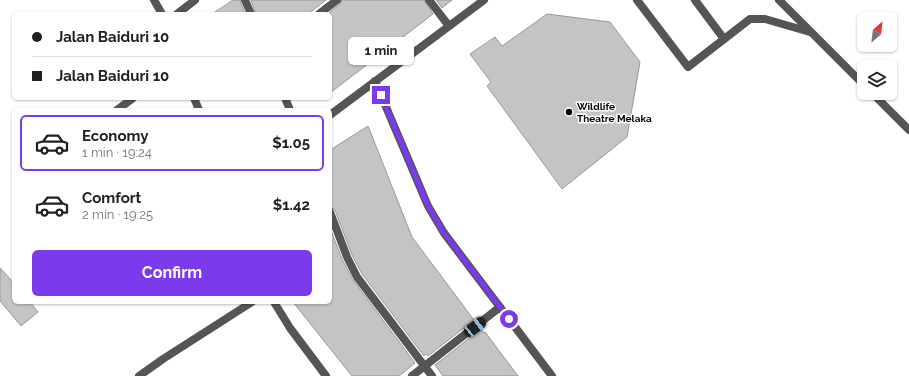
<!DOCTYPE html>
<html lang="en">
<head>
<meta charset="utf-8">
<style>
	:root { --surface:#fff; --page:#f2f2f2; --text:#202124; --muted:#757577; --line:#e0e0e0; --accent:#7c3aed }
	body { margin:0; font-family:Raleway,sans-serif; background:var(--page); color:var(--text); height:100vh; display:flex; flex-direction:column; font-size:15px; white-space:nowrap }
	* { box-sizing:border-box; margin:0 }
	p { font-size:13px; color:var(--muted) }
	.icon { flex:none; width:22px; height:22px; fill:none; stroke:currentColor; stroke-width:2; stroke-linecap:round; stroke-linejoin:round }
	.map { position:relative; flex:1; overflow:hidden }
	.panel { position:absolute; left:12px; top:108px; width:320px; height:196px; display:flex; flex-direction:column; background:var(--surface); border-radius:6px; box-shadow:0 1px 3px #0004 }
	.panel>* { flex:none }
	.hud { position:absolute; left:12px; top:12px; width:320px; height:88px; border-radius:6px; box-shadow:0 1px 3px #0004; display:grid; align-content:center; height:88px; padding:0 20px; background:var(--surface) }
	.needle { width:26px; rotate:28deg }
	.controls { position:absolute; left:857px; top:12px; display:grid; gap:8px }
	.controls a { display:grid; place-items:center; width:40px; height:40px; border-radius:6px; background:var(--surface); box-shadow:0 1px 3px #0004; font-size:20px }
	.end { position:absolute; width:18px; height:18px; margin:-9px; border:5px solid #7c3aed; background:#fff; box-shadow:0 0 0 2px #fff }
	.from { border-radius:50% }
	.bubble { position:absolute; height:28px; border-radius:6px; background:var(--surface); box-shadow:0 1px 3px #0004; font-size:13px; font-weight:700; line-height:28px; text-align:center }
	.car { position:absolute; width:12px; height:24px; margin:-12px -6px; border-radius:5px; box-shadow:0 0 3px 1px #0007; background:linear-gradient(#222 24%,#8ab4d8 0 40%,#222 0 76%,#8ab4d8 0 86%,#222 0) }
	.hud b { display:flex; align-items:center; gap:14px; height:38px; font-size:15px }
	.hud b+b { border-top:1px solid var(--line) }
	.hud i { width:10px; height:10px; background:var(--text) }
	ul { padding:7px 0 0; list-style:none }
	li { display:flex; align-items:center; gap:12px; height:56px; margin:0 8px 6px; padding:0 12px; border:2px solid transparent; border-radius:6px }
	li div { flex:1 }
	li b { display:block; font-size:15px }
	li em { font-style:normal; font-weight:700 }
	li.on { border-color:var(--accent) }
	li>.icon { width:36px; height:36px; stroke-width:1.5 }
	.primary-button { display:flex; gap:8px; margin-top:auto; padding:8px 20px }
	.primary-button a { flex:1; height:46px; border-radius:6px; background:var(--accent); color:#fff; font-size:16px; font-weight:700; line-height:46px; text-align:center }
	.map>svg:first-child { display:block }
	.building { fill:#c4c4c4; stroke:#999 }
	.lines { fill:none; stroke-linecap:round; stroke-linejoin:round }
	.service { stroke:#555; stroke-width:8 }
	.minor { stroke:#555; stroke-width:8 }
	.tertiary { stroke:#555; stroke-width:8 }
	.route { stroke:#7c3aed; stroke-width:5 }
	.poi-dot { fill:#000; stroke:#fff; stroke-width:1.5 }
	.labels { text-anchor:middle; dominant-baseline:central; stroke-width:3; stroke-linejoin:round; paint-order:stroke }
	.poi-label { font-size:10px; font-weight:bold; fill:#000; stroke:#fff; text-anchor:start }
</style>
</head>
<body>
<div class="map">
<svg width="909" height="376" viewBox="0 0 909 376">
	<rect width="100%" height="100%" fill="#fff"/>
	<g class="building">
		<path d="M 233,0 L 240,0 L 245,14 L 212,14 Z"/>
		<path d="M 251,0 L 326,0 L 308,14 L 256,14 Z"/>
		<path d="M 342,0 L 424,0 L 433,14 L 330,93 L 330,12 L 340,4 Z"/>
		<path d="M 436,0 L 452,0 L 442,8 Z"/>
		<path d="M 547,14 L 610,22 L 640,62 L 627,137 L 562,189 L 487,86 L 491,82 L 470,54 L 495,37 L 502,46 Z"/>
		<path d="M 368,126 L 412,237 L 474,320 L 428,356 L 426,354 L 424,356 L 362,274 L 352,255 L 335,210 L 330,207 L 330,150 Z"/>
		<path d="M 330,228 L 342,259 L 353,280 L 415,363 L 399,376 L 352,376 L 293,302 L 330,302 Z"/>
		<path d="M 0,268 L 14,283 L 14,302 L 30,302 L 38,312 L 21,326 L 0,301 Z"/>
		<path d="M 481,329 L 484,333 L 485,332 L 518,376 L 443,376 L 435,365 Z"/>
	</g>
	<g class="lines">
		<g class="service">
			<path d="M 245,0 L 251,14"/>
			<path d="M 429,0 L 449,26"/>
			<path d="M 637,0 L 688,67 L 750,19 L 765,19 L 810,32"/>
			<path d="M 695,0 L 724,39"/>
			<path d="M 319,14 L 337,0"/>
			<path d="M 285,98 L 290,110"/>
			<path d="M 117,110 L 133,98"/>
			<path d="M 330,212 L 347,257 L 357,277 L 432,376"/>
			<path d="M 139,376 L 163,359 L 252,302"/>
			<path d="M 412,376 L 500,307"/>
		</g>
		<g class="minor">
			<path d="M 154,0 L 162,14"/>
			<path d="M 177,14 L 195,0"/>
			<path d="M 375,81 L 428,206 L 444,233 L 552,376"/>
			<path d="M 194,98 L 199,110"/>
			<path d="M 330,115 L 484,0"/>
			<path d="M 274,302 L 290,328 L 326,376"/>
		</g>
		<g class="tertiary">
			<path d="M 779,0 L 864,85"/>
			<path d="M 872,93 L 909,130"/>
		</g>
	</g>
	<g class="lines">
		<path class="route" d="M 381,95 L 428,206 L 444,233 L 509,319"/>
	</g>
	<circle class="poi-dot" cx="569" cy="112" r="4"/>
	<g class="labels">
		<g class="poi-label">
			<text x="577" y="106">Wildlife<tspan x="577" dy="12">Theatre Melaka</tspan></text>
		</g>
	</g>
</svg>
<div class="controls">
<a><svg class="needle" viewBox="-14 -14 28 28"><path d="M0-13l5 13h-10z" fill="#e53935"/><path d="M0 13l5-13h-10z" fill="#757577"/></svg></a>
<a><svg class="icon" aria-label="layers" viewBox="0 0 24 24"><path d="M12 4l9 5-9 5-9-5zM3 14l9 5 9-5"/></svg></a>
</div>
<i class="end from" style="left:509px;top:319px"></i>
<i class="end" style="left:381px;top:95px"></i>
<div class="bubble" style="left:348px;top:37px;width:66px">1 min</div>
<i class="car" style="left:475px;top:327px;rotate:52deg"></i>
<div class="hud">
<b><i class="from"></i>Jalan Baiduri 10</b>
<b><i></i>Jalan Baiduri 10</b>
</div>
<section class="panel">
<ul>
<li class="on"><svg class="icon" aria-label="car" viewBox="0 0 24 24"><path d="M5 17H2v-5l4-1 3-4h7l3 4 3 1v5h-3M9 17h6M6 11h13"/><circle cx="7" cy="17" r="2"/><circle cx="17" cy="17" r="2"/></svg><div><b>Economy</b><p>1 min · 19:24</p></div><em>$1.05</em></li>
<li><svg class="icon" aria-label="car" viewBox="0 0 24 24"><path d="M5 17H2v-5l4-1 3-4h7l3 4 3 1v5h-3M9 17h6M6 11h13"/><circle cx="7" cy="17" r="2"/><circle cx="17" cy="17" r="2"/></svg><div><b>Comfort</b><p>2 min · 19:25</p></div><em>$1.42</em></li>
</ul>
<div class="primary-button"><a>Confirm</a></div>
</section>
</div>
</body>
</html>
